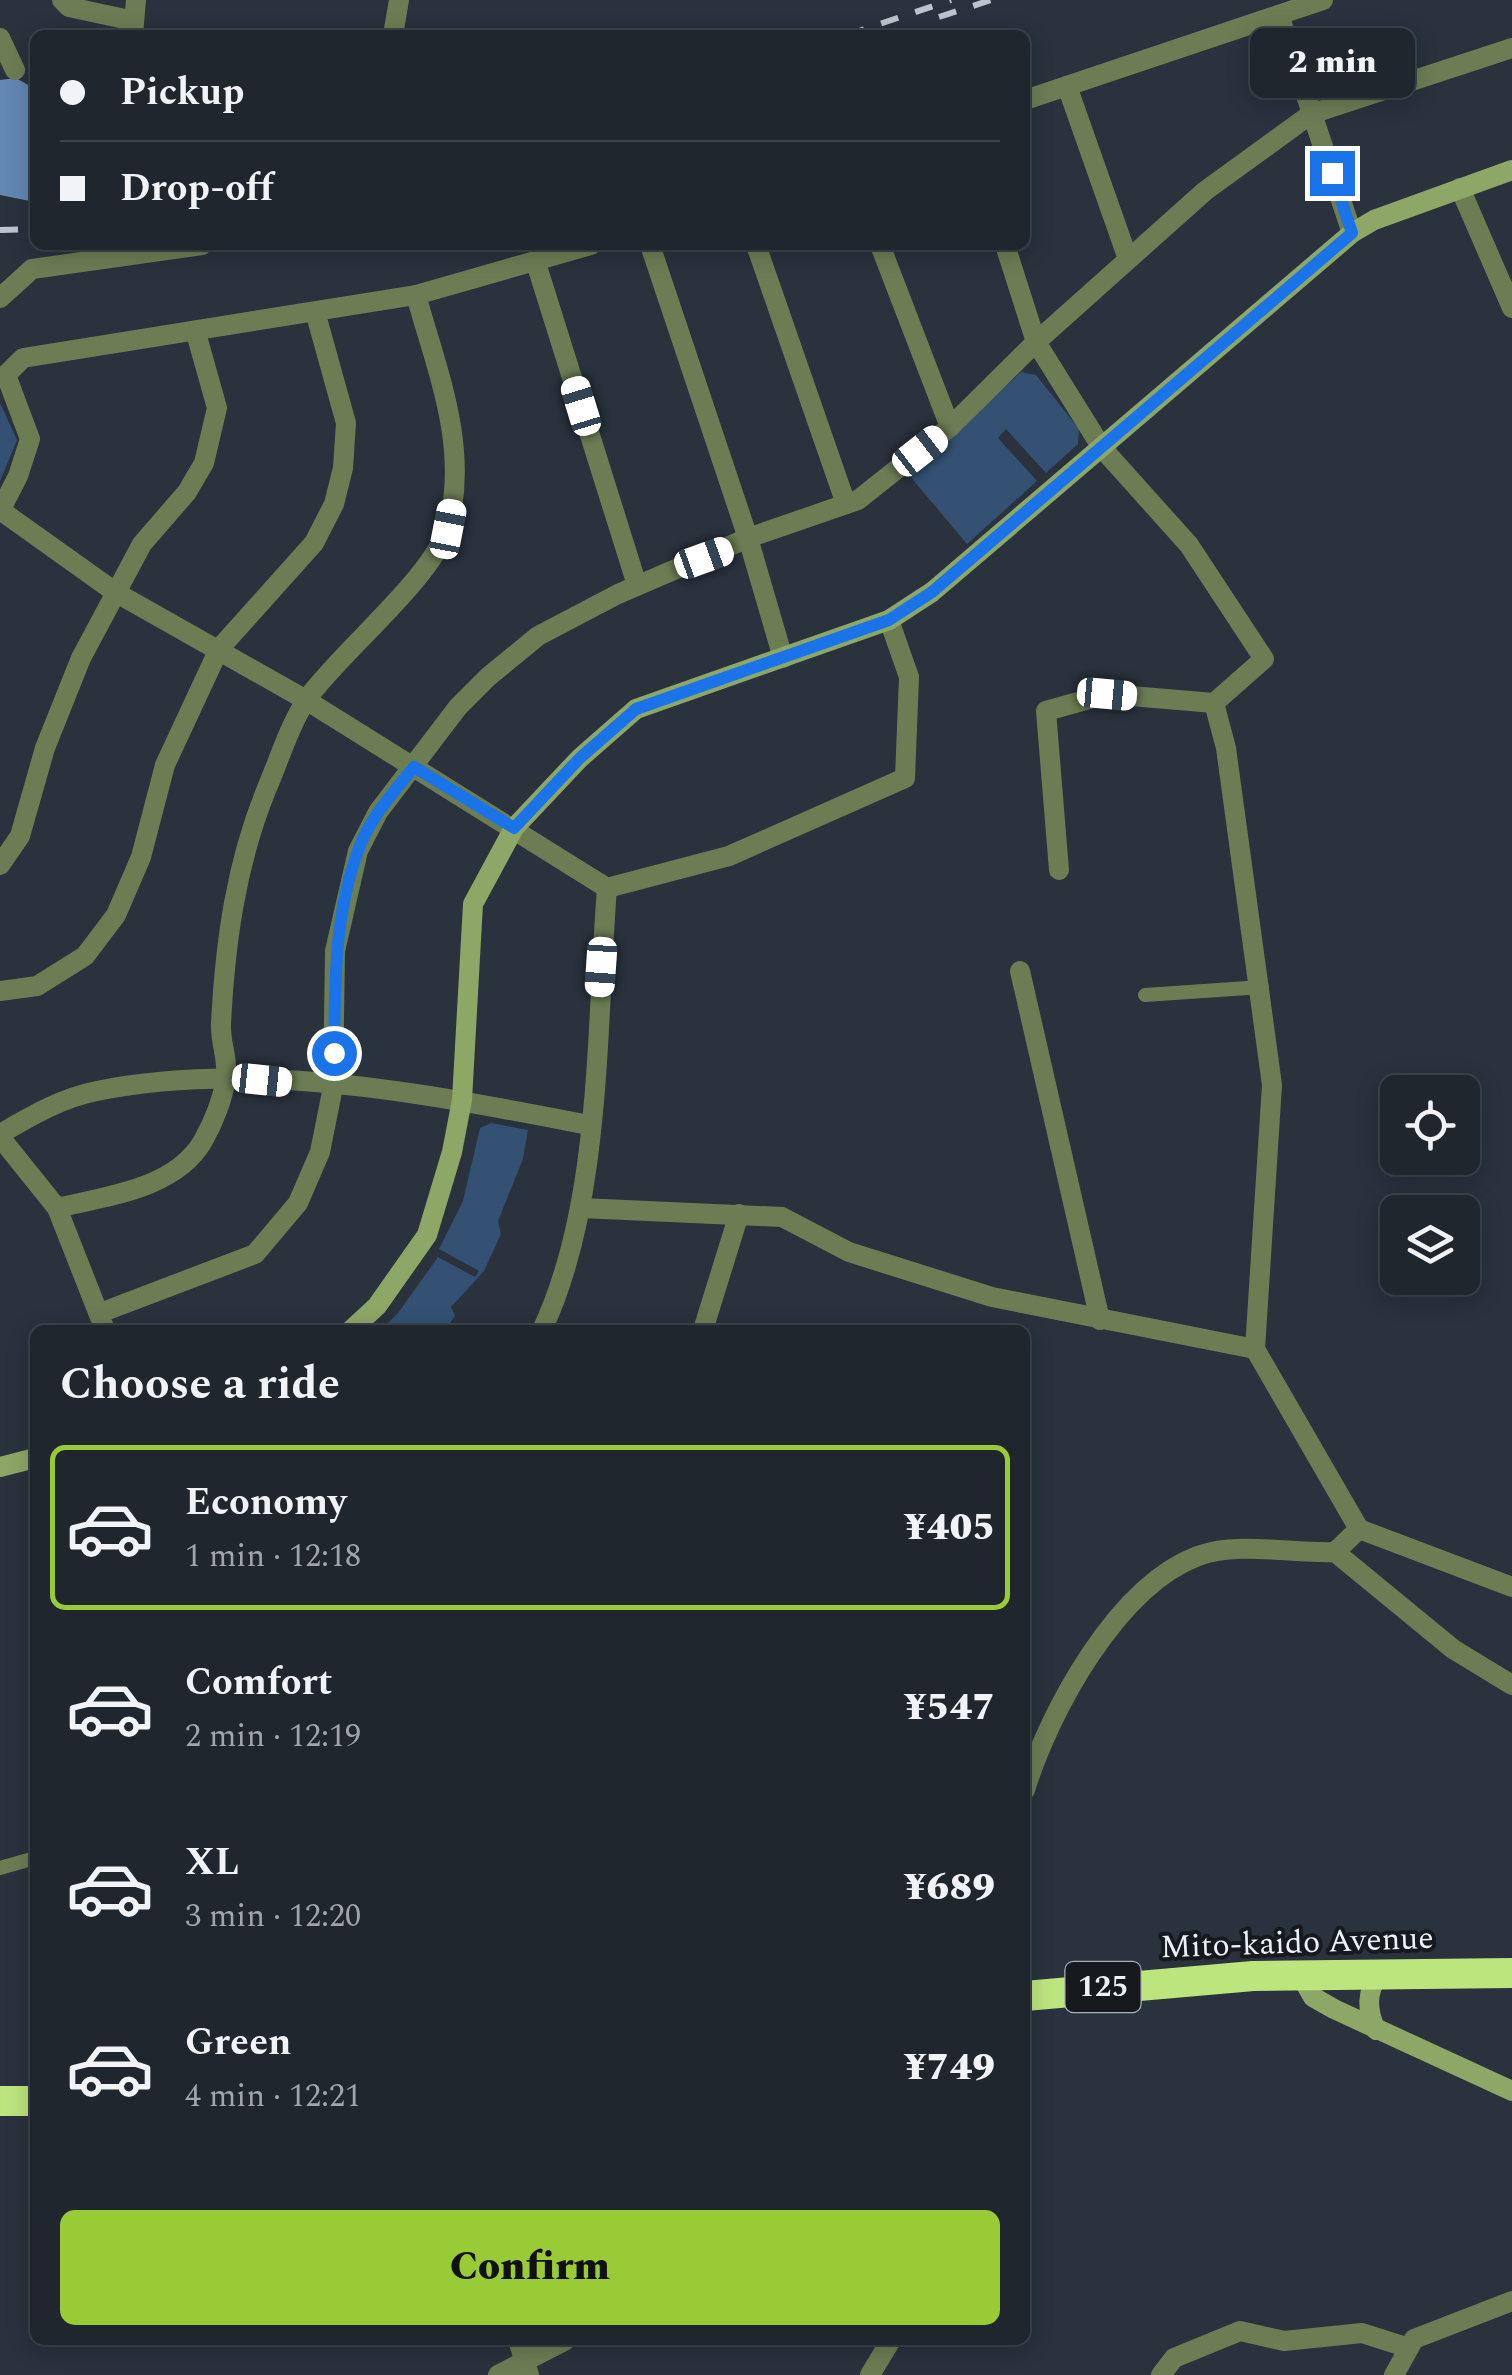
<!DOCTYPE html>
<html lang="en">
<head>
<meta charset="utf-8">
<style>
	:root { --surface:#1f262e; --page:#2c323a; --text:#f1f3f6; --muted:#a1a5aa; --line:#3c434a; --accent:#99cb36 }
	body { margin:0; font-family:Spectral,serif; background:var(--page); color:var(--text); height:100vh; display:flex; flex-direction:column; font-size:38px; white-space:nowrap }
	* { box-sizing:border-box; margin:0 }
	p { font-size:32px; color:var(--muted) }
	.icon { flex:none; width:55px; height:55px; fill:none; stroke:currentColor; stroke-width:2; stroke-linecap:round; stroke-linejoin:round }
	.map { position:relative; flex:1; overflow:hidden }
	.drawer { position:absolute; left:30px; top:1325px; width:1000px; height:1020px; display:flex; flex-direction:column; background:var(--surface); border-radius:15px; box-shadow:0 5px 25px #0003,0 0 0 2px var(--line) }
	.drawer>* { flex:none }
	.top-card { position:absolute; left:30px; top:30px; width:1000px; height:220px; border-radius:15px; box-shadow:0 5px 25px #0003,0 0 0 2px var(--line); display:grid; align-content:center; height:220px; padding:0 30px; background:var(--surface) }
	.fabs { position:absolute; left:1380px; top:1075px; display:grid; gap:20px }
	.fabs a { display:grid; place-items:center; width:100px; height:100px; border-radius:15px; background:var(--surface); box-shadow:0 5px 25px #0003,0 0 0 2px var(--line); font-size:50px }
	.end { position:absolute; width:45px; height:45px; margin:-22px; border:12px solid #1a73e8; background:#fff; box-shadow:0 0 0 5px #fff }
	.from { border-radius:50% }
	.bubble { position:absolute; height:70px; border-radius:15px; background:var(--surface); box-shadow:0 5px 25px #0003,0 0 0 2px var(--line); font-size:32px; font-weight:800; line-height:70px; text-align:center }
	.car { position:absolute; width:30px; height:60px; margin:-30px -15px; border-radius:12px; box-shadow:0 0 8px 2px #0007; background:linear-gradient(#fff 24%,#345 0 40%,#fff 0 76%,#345 0 86%,#fff 0) }
	.top-card b { display:flex; align-items:center; gap:35px; height:95px; font-size:38px }
	.top-card b+b { border-top:2px solid var(--line) }
	.top-card i { width:25px; height:25px; background:var(--text) }
	ul { padding:0; list-style:none }
	li { display:flex; align-items:center; gap:30px; height:165px; margin:0 20px 15px; padding:0 10px; border:5px solid transparent; border-radius:15px }
	li div { flex:1 }
	li b { display:block; font-size:38px }
	li em { font-style:normal; font-weight:800 }
	li.selected { border-color:var(--accent) }
	li>.icon { width:90px; height:90px; stroke-width:1.5 }
	h2 { padding:0 30px; font-size:45px; line-height:120px }
	.cta { display:flex; gap:20px; margin-top:auto; padding:20px 30px }
	.cta a { flex:1; height:115px; border-radius:15px; background:var(--accent); color:#111; font-size:40px; font-weight:800; line-height:115px; text-align:center }
	.map>svg:first-child { display:block }
	.green { fill:#345173 }
	.water { fill:#6287b3 }
	.lines { fill:none; stroke-linecap:round; stroke-linejoin:round }
	.lane { stroke:#6c7d54; stroke-width:14 }
	.street { stroke:#6c7d54; stroke-width:20 }
	.secondary { stroke:#8da766; stroke-width:20 }
	.highway { stroke:#bde57e; stroke-width:30 }
	.rail { stroke:#bec4cc; stroke-width:6; stroke-dasharray:18 18; stroke-linecap:butt }
	.route { stroke:#1a73e8; stroke-width:12 }
	.labels { text-anchor:middle; dominant-baseline:central; stroke-width:8; stroke-linejoin:round; paint-order:stroke }
	.shield { fill:#161a1e; stroke:#acb1b7; stroke-width:2.5 }
	.shield-label { font-size:30px; font-weight:bold; fill:#ecf2f9 }
	.street-label { font-size:32px; fill:#ecf2f9; stroke:#161a1e }
</style>
</head>
<body>
<div class="map">
<svg width="1512" height="2375" viewBox="0 0 1512 2375">
	<rect width="100%" height="100%" fill="#29323d"/>
	<g class="green">
		<path d="M 1021,372 L 1036,375 L 1079,429 L 1078,444 L 1046,473 L 1006,429 L 998,438 L 1037,481 L 967,544 L 909,475 Z"/>
		<path d="M 0,403 L 17,440 L 0,481 Z"/>
		<path d="M 491,1123 L 528,1130 L 523,1159 L 498,1221 L 501,1234 L 484,1271 L 451,1307 L 455,1316 L 445,1330 L 381,1330 L 398,1313 L 438,1257 L 475,1277 L 479,1271 L 439,1249 L 463,1201 L 480,1128 Z"/>
	</g>
	<path class="water" d="M 16,78 L 35,89 L 35,202 L 0,195 L 0,80 Z"/>
	<g class="lines">
		<g class="lane">
			<path d="M 1145,995 L 1262,987"/>
			<path d="M 0,1868 L 35,1858"/>
		</g>
		<g class="street">
			<path d="M 62,0 L 69,7 L 134,21"/>
			<path d="M 1279,15 L 1352,233"/>
			<path d="M 133,35 L 136,0"/>
			<path d="M 393,35 L 399,0"/>
			<path d="M 0,38 L 15,70"/>
			<path d="M 1067,86 L 1128,259"/>
			<path d="M 1025,100 L 1323,0"/>
			<path d="M 1460,188 L 1512,308"/>
			<path d="M 650,245 L 748,538 L 783,658"/>
			<path d="M 756,245 L 846,504"/>
			<path d="M 880,245 L 950,427"/>
			<path d="M 1005,245 L 1036,342 L 1102,448 L 1189,545 L 1264,659 L 1214,703 L 1226,748 L 1272,1085 L 1255,1349"/>
			<path d="M 536,263 L 637,585"/>
			<path d="M 0,298 L 32,269 L 202,245"/>
			<path d="M 0,510 L 115,592 L 306,700 L 607,888 L 729,856 L 905,778 L 909,677 L 889,620"/>
			<path d="M 0,511 L 18,476 L 30,439 L 6,375 L 23,358 L 416,295 L 591,245"/>
			<path d="M 0,865 L 20,836 L 45,748 L 81,658 L 142,544 L 187,492 L 204,463 L 217,408 L 196,333"/>
			<path d="M 1059,870 L 1046,711 L 1107,694 L 1214,703"/>
			<path d="M 1020,971 L 1100,1320"/>
			<path d="M 0,991 L 37,986 L 85,956 L 116,915 L 141,857 L 165,765 L 219,649 L 314,543 L 334,504 L 343,468 L 346,423 L 316,315"/>
			<path d="M 0,1134 C 31,1116 61,1098 97,1091 C 255,1059 433,1095 589,1125"/>
			<path d="M 0,1137 L 57,1208 L 105,1330"/>
			<path d="M 57,1208 C 107,1196 175,1189 203,1141 C 213,1123 224,1097 226,1076 C 228,1059 220,1041 221,1024 C 225,943 236,863 267,788 C 279,760 290,724 307,699 C 341,651 437,575 449,523 C 468,444 437,371 416,295"/>
			<path d="M 581,1208 L 782,1217 L 849,1252 L 992,1297 L 1255,1349 L 1359,1529"/>
			<path d="M 100,1313 L 255,1254 L 298,1203 L 320,1152 L 333,1087 L 335,951 L 358,851 L 378,812 L 458,707 L 488,677 L 538,636 L 618,594 L 748,538 L 858,500 L 950,427 L 1036,342 L 1205,191 L 1311,114 L 1512,48"/>
			<path d="M 542,1330 C 602,1203 596,1028 607,888"/>
			<path d="M 703,1330 L 739,1214"/>
			<path d="M 1335,1552 L 1359,1529 L 1512,1587"/>
			<path d="M 1025,1790 C 1049,1712 1117,1586 1198,1556 C 1237,1541 1294,1554 1335,1552 L 1453,1649 L 1512,1685"/>
			<path d="M 518,2340 L 529,2375"/>
			<path d="M 498,2375 L 566,2340"/>
			<path d="M 870,2375 L 891,2340"/>
			<path d="M 1161,2375 L 1174,2358 L 1240,2331 L 1284,2341 L 1362,2333 L 1409,2348"/>
			<path d="M 1394,2375 L 1414,2339 L 1512,2301"/>
		</g>
		<g class="secondary">
			<path d="M 351,1330 L 377,1306 L 427,1235 L 452,1152 L 462,1100 L 473,904 L 514,828 L 580,758 L 636,709 L 889,620 L 932,592 L 1352,233 L 1374,220 L 1512,170"/>
			<path d="M 0,1467 L 35,1458"/>
			<path d="M 1300,1974 L 1313,1997 L 1334,2009 L 1512,2091"/>
			<path d="M 1376,2030 C 1367,2011 1366,1990 1380,1974"/>
		</g>
		<g class="highway">
			<path d="M 1025,1996 L 1253,1976 L 1512,1973"/>
			<path d="M 0,2101 L 35,2101"/>
		</g>
		<g class="rail">
			<path d="M 939,17 L 991,0"/>
			<path d="M 847,35 L 951,0"/>
			<path d="M 0,230 L 35,229"/>
		</g>
	</g>
	<g class="lines">
		<path class="route" d="M 334,1053 C 335,985 334,916 358,851 C 369,819 393,793 414,767 L 514,828 L 580,758 L 636,709 L 889,620 L 932,592 L 1352,233 L 1332,173"/>
	</g>
	<g class="labels">
		<rect class="shield" x="1065.5" y="1962" width="75" height="50" rx="8"/>
		<g class="shield-label">
			<text x="1103" y="1987">125</text>
		</g>
		<g class="street-label">
			<text transform="translate(1297 1943) rotate(-2)">Mito-kaido Avenue</text>
		</g>
	</g>
</svg>
<div class="fabs">
<a><svg class="icon" aria-label="locate" viewBox="0 0 24 24"><circle cx="12" cy="12" r="6"/><path d="M12 2v4M12 18v4M2 12h4M18 12h4"/></svg></a>
<a><svg class="icon" aria-label="layers" viewBox="0 0 24 24"><path d="M12 4l9 5-9 5-9-5zM3 14l9 5 9-5"/></svg></a>
</div>
<i class="end from" style="left:334px;top:1053px"></i>
<i class="end" style="left:1332px;top:173px"></i>
<div class="bubble" style="left:1250px;top:28px;width:165px">2 min</div>
<i class="car" style="left:581px;top:406px;rotate:343deg"></i>
<i class="car" style="left:920px;top:451px;rotate:52deg"></i>
<i class="car" style="left:448px;top:529px;rotate:11deg"></i>
<i class="car" style="left:704px;top:558px;rotate:70deg"></i>
<i class="car" style="left:1107px;top:694px;rotate:95deg"></i>
<i class="car" style="left:601px;top:967px;rotate:184deg"></i>
<i class="car" style="left:262px;top:1080px;rotate:96deg"></i>
<div class="top-card">
<b><i class="from"></i>Pickup</b>
<b><i></i>Drop-off</b>
</div>
<section class="drawer">
<h2>Choose a ride</h2>
<ul>
<li class="selected"><svg class="icon" aria-label="car" viewBox="0 0 24 24"><path d="M5 17H2v-5l4-1 3-4h7l3 4 3 1v5h-3M9 17h6M6 11h13"/><circle cx="7" cy="17" r="2"/><circle cx="17" cy="17" r="2"/></svg><div><b>Economy</b><p>1 min · 12:18</p></div><em>¥405</em></li>
<li><svg class="icon" aria-label="car" viewBox="0 0 24 24"><path d="M5 17H2v-5l4-1 3-4h7l3 4 3 1v5h-3M9 17h6M6 11h13"/><circle cx="7" cy="17" r="2"/><circle cx="17" cy="17" r="2"/></svg><div><b>Comfort</b><p>2 min · 12:19</p></div><em>¥547</em></li>
<li><svg class="icon" aria-label="car" viewBox="0 0 24 24"><path d="M5 17H2v-5l4-1 3-4h7l3 4 3 1v5h-3M9 17h6M6 11h13"/><circle cx="7" cy="17" r="2"/><circle cx="17" cy="17" r="2"/></svg><div><b>XL</b><p>3 min · 12:20</p></div><em>¥689</em></li>
<li><svg class="icon" aria-label="car" viewBox="0 0 24 24"><path d="M5 17H2v-5l4-1 3-4h7l3 4 3 1v5h-3M9 17h6M6 11h13"/><circle cx="7" cy="17" r="2"/><circle cx="17" cy="17" r="2"/></svg><div><b>Green</b><p>4 min · 12:21</p></div><em>¥749</em></li>
</ul>
<div class="cta"><a>Confirm</a></div>
</section>
</div>
</body>
</html>
